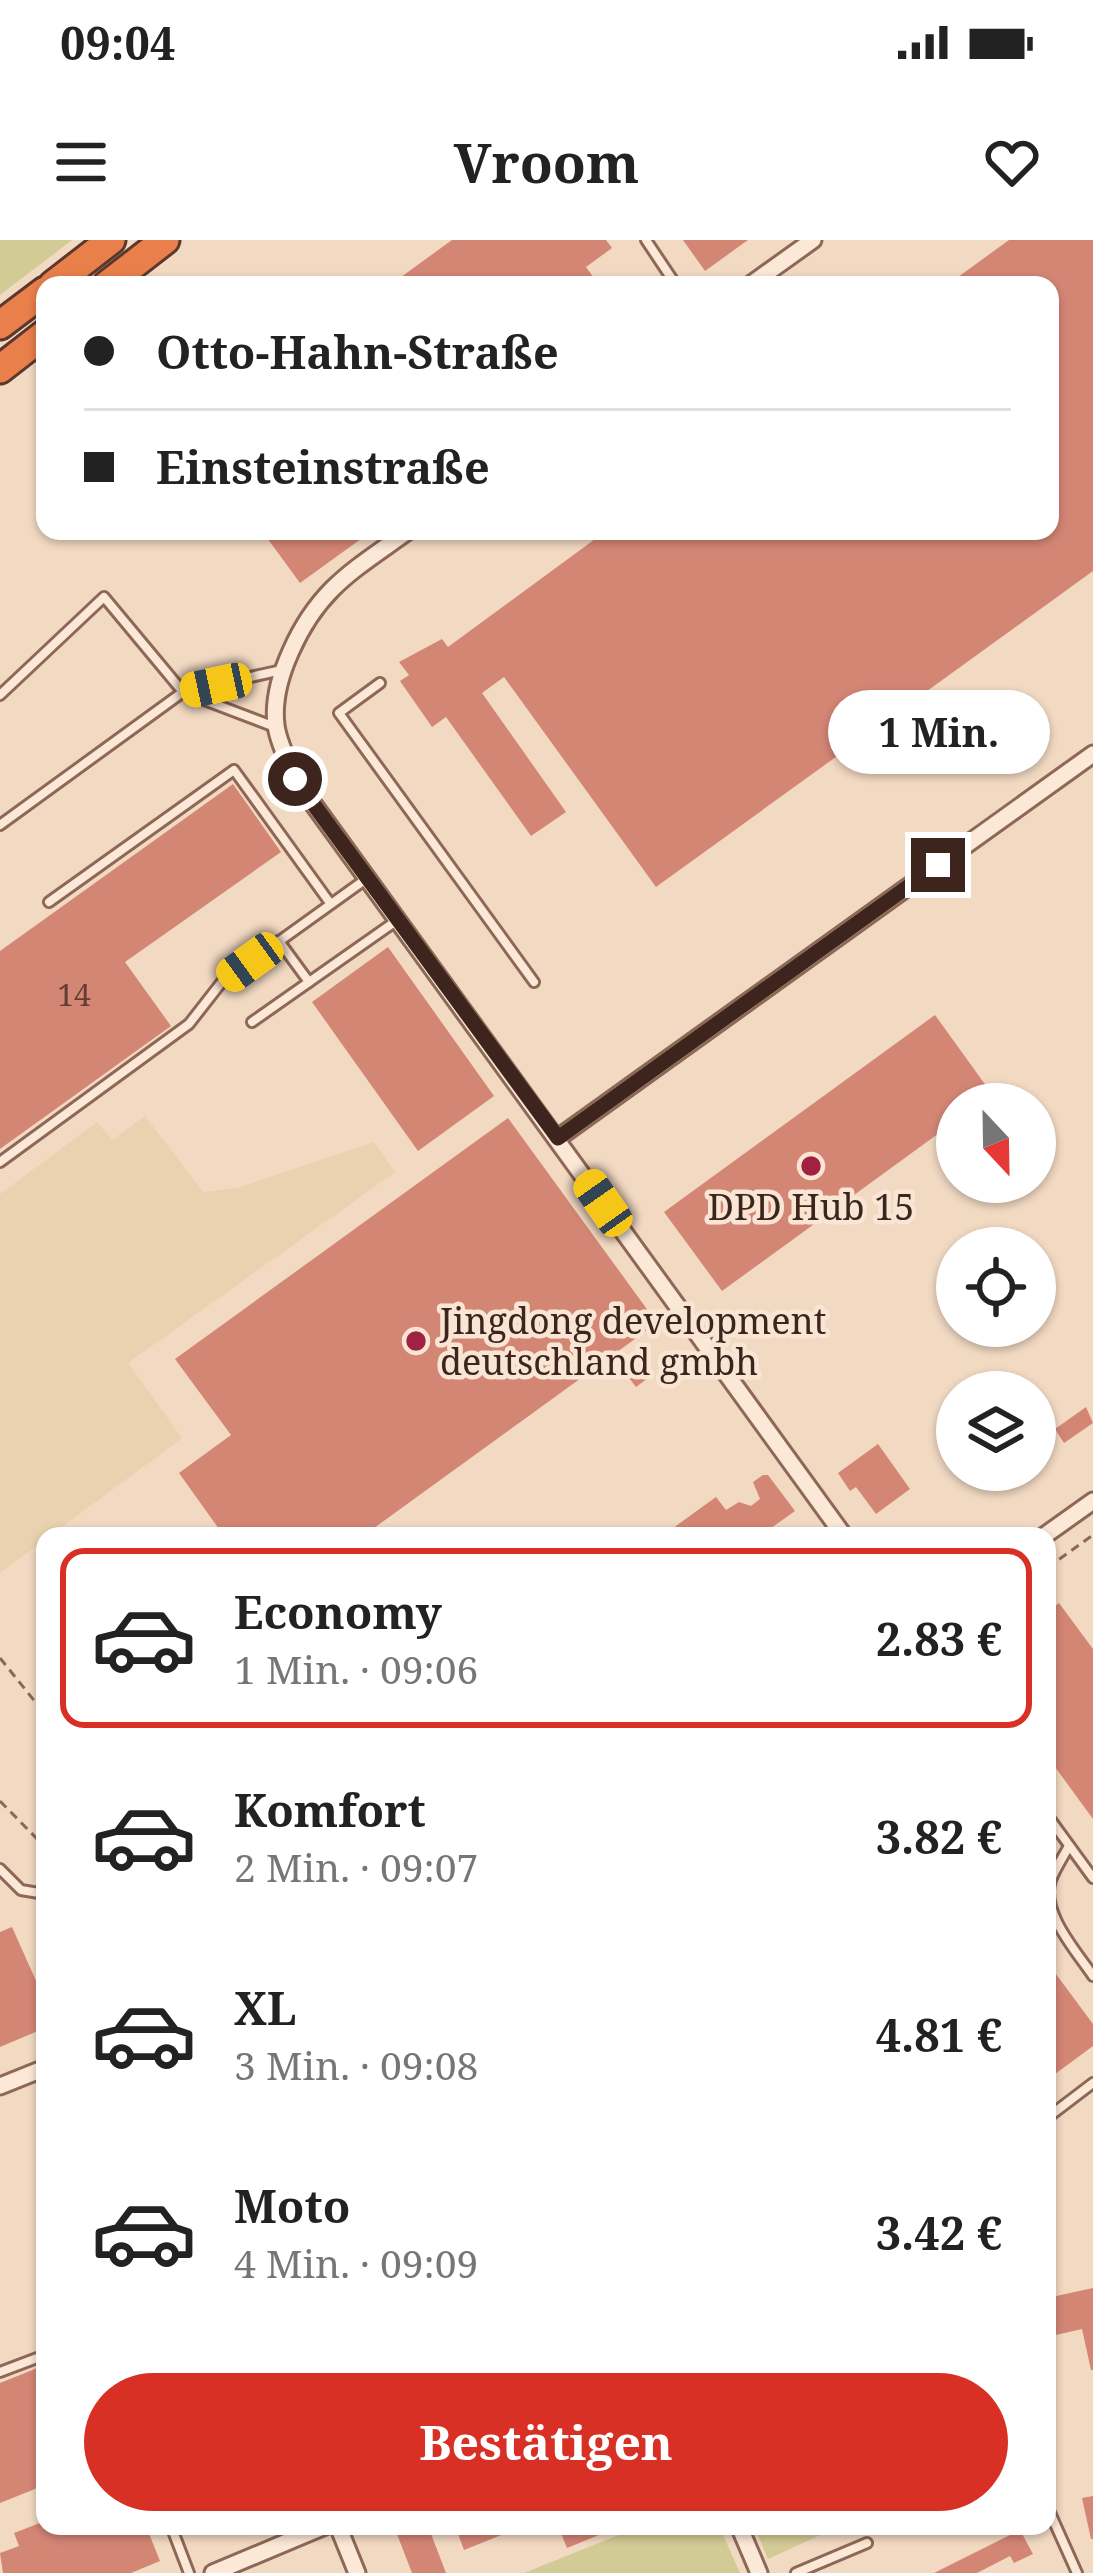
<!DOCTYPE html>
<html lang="de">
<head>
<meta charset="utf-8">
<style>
	:root { --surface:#fff; --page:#f6f6f6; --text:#222; --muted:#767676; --line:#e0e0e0; --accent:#d93025 }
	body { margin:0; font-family:"Noto Serif",serif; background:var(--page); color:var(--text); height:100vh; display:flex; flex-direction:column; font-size:45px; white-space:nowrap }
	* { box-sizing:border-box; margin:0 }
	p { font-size:39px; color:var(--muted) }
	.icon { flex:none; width:66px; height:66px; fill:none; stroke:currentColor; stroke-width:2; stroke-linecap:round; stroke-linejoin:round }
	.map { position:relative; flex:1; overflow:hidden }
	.drawer { position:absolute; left:36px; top:1287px; width:1020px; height:1008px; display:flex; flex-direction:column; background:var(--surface); border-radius:24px; box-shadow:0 3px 9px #0004 }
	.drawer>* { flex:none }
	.hud { position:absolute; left:36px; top:36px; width:1023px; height:264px; border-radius:24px; box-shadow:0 3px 9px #0004; display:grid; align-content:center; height:264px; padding:0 48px; background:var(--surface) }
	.needle { width:78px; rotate:158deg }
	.controls { position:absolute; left:936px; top:843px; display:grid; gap:24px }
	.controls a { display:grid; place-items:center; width:120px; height:120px; border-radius:50%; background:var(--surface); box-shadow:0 3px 9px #0004; font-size:60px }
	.end { position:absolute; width:54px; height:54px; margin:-27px; border:15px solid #3d251d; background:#fff; box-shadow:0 0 0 6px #fff }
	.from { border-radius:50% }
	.bubble { position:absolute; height:84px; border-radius:42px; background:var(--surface); box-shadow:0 3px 9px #0004; font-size:39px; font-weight:700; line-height:84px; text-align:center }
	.car { position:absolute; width:36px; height:72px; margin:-36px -18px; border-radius:15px; box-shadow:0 0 9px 3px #0007; background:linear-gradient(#f5c518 24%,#345 0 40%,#f5c518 0 76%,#345 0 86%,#f5c518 0) }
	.hud b { display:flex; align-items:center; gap:42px; height:114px; font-size:45px }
	.hud b+b { border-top:3px solid var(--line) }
	.hud i { width:30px; height:30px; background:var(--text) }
	ul { padding:21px 0 0; list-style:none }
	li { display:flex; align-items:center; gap:36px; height:180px; margin:0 24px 18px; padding:0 24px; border:6px solid transparent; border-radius:24px }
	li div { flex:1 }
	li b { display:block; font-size:45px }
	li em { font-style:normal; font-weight:700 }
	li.on { border-color:var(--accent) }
	li>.icon { width:108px; height:108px; stroke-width:1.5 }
	.cta { display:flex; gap:24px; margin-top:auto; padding:24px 48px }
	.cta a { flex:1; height:138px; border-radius:72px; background:var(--accent); color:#fff; font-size:48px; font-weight:700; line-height:138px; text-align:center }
	.status { display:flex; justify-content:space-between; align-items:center; height:84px; padding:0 60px; background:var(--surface); direction:ltr }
	.status svg { height:33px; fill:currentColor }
	header { display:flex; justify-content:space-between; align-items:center; height:156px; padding:0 48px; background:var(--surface); font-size:54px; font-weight:700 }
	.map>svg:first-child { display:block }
	.farmland { fill:#e9d2af }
	.green { fill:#d2cb95 }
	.building { fill:#d48675 }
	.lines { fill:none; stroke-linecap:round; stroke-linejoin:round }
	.lane-casing { stroke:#8e6857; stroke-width:14 }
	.street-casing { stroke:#8e6857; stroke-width:21 }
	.highway-casing { stroke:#5c372c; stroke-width:33 }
	.path { stroke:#8e6857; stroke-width:3; stroke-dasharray:9 6; stroke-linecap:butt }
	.lane { stroke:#fce8d7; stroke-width:8 }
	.street { stroke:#fce8d7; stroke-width:15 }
	.highway { stroke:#e97f4b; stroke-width:27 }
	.route { stroke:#3d251d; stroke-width:15 }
	.poi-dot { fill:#a32140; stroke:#f9e5d3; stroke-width:4.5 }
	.labels { text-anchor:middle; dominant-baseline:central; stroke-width:9; stroke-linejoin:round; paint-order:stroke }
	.number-label { font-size:30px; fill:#633d33 }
	.poi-label { font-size:36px; fill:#3d251d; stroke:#f9e5d3 }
</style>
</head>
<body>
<div class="status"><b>09:04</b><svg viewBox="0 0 49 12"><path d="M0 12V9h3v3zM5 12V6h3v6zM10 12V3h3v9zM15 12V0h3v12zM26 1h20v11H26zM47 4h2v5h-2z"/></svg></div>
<header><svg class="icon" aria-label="menu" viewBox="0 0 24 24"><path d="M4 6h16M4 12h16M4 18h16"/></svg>Vroom<svg class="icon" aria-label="heart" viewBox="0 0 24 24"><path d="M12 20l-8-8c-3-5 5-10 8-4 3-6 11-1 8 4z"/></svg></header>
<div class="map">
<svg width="1093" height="2333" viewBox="0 0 1093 2333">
	<rect width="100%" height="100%" fill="#f2d9c2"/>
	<path class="farmland" d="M 145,876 L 203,952 L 237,948 L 374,902 L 395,932 L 128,1123 L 182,1198 L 0,1333 L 0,954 L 97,882 L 112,900 Z"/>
	<g class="green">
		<path d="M 0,0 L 72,0 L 0,55 Z"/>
		<path d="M 641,2286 L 719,2286 L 740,2333 L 524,2333 Z"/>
		<path d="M 754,2286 L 840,2286 L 768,2319 Z"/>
	</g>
	<g class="building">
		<path d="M 452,0 L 606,0 L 612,8 L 586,27 L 599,45 L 390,45 Z"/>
		<path d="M 683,0 L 748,0 L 705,31 Z"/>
		<path d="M 1009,0 L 1093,0 L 1093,331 L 656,647 L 504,437 L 482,453 L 566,572 L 531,596 L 446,477 L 432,487 L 400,441 L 409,435 L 399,422 L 442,399 L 448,407 L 606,291 L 1050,291 L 1050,45 L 947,45 Z"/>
		<path d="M 262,291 L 372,291 L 300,343 Z"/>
		<path d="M 233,544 L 281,612 L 125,722 L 171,786 L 0,909 L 0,711 Z"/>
		<path d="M 388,707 L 494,856 L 418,911 L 312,762 Z"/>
		<path d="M 935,775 L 992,854 L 979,864 L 957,864 L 957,880 L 722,1051 L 664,972 Z"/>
		<path d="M 508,878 L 657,1083 L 363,1296 L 224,1296 L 179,1233 L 231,1195 L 175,1119 Z"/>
		<path d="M 638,1119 L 651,1136 L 636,1147 L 623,1130 Z"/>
		<path d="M 1086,1167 L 1093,1183 L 1064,1203 L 1055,1189 Z"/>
		<path d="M 878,1204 L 910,1249 L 876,1274 L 856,1247 L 850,1251 L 838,1233 Z"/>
		<path d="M 763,1235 L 768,1235 L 795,1271 L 760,1296 L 662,1296 L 716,1257 L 726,1270 L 739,1262 L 751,1266 L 760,1259 L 753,1242 Z"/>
		<path d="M 1059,1363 L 1093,1409 L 1093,1579 L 1047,1516 L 1047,1372 Z"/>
		<path d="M 12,1687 L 45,1761 L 45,1788 L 0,1807 L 0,1692 Z"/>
		<path d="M 1047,1722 L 1093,1784 L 1093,1806 L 1047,1840 Z"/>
		<path d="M 1093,2048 L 1093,2130 L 1091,2130 L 1082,2089 L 1047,2097 L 1047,2058 Z"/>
		<path d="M 45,2125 L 45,2245 L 0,2263 L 0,2143 Z"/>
		<path d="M 1093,2256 L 1093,2299 L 1091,2299 L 1082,2258 Z"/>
		<path d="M 45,2281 L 45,2286 L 146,2286 L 160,2321 L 131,2333 L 3,2333 L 0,2313 L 19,2306 L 14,2293 Z"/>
		<path d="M 402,2286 L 428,2286 L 446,2333 L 412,2333 L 395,2289 Z"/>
		<path d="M 455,2286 L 524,2286 L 464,2310 Z"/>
		<path d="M 558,2286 L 621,2286 L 567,2308 Z"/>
		<path d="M 1020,2290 L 1033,2314 L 1014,2323 L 1010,2316 L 977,2333 L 934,2333 Z"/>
	</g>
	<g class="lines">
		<defs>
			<g id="lane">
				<path d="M 646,0 L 676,45"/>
				<path d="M 380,443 L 339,473 L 534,742"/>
				<path d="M 0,455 L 104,357 L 183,452 L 275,487"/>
				<path d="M 0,585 L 183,452 L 282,430"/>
				<path d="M 49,662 L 234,530 L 330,663"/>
				<path d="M 279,701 L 309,742"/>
				<path d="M 252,782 L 396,681"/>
				<path d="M 0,922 L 189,784 L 221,743 L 366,639"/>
				<path d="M 1047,1575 L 1093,1638"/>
				<path d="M 1069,1606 C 1063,1617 1055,1629 1051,1640 C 1040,1672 1077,1712 1093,1736"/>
				<path d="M 0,1629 L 21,1650 L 45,1654"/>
				<path d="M 1047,1878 L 1093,1843"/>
				<path d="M 0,2132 L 45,2115"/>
				<path d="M 1047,2266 L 1077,2333"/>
				<path d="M 171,2286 L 189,2333"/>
				<path d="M 796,2333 L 867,2303"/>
			</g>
			<g id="street">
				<path d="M 750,45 L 813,0"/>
				<path d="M 408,291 C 354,330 319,348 291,411 C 281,433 273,461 276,485 C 278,503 289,522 295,539 L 844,1296"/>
				<path d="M 558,898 L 1093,514"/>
				<path d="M 1044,1296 L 1093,1261"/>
				<path d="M 0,1846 L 45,1828"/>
				<path d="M 338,2286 L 357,2333"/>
				<path d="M 739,2286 L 759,2333"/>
				<path d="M 213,2333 L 325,2286"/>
			</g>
			<g id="highway">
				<path d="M 53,45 L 111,0"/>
				<path d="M 107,45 L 165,0"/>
				<path d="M 0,85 L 45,51"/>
				<path d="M 0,129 L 45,94"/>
			</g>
		</defs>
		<use href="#lane" class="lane-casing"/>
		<use href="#street" class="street-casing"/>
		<use href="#highway" class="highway-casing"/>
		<g class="path">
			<path d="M 1047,1328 L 1093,1295"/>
			<path d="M 0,1418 L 45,1474"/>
			<path d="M 0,1561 L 45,1607"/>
		</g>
		<use href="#lane" class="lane"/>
		<use href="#street" class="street"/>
		<use href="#highway" class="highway"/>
	</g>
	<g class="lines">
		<path class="route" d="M 295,539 L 558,898 L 938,625"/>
	</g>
	<g class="poi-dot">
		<circle cx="811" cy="926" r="12"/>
		<circle cx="416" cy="1101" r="12"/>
	</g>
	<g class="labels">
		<g class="number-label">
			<text x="74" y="754">14</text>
		</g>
		<g class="poi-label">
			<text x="811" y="966">DPD Hub 15</text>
			<text x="440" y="1080" text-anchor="start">Jingdong development<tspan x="440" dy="41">deutschland gmbh</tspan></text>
		</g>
	</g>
</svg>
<div class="controls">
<a><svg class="needle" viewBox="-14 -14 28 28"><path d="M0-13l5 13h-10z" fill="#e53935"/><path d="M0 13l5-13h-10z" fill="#767676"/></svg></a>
<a><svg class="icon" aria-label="locate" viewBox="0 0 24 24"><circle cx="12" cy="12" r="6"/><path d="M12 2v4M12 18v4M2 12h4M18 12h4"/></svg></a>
<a><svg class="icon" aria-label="layers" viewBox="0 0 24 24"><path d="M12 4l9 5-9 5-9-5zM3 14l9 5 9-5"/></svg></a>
</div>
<i class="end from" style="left:295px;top:539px"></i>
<i class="end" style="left:938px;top:625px"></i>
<div class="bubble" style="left:828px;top:450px;width:222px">1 Min.</div>
<i class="car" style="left:216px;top:445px;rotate:258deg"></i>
<i class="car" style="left:250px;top:722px;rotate:234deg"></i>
<i class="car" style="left:603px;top:963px;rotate:325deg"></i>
<div class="hud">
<b><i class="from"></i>Otto-Hahn-Straße</b>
<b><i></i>Einsteinstraße</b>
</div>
<section class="drawer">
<ul>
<li class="on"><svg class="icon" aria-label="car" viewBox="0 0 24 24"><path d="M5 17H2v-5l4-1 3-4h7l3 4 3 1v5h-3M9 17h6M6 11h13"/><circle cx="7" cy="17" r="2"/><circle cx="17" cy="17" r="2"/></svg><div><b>Economy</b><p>1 Min. · 09:06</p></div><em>2.83 €</em></li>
<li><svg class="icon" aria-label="car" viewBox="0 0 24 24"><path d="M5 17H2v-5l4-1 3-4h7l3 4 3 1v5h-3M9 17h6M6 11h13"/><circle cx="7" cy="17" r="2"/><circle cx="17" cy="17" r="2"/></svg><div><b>Komfort</b><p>2 Min. · 09:07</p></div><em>3.82 €</em></li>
<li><svg class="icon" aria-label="car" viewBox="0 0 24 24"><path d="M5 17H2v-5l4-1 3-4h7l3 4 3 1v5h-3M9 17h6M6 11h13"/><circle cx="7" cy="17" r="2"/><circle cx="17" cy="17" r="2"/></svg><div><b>XL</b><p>3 Min. · 09:08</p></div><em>4.81 €</em></li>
<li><svg class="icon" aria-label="car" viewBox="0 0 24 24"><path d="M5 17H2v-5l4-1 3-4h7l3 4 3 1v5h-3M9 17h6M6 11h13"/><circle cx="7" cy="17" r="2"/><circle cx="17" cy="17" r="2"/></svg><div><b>Moto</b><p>4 Min. · 09:09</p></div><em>3.42 €</em></li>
</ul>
<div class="cta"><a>Bestätigen</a></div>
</section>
</div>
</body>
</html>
